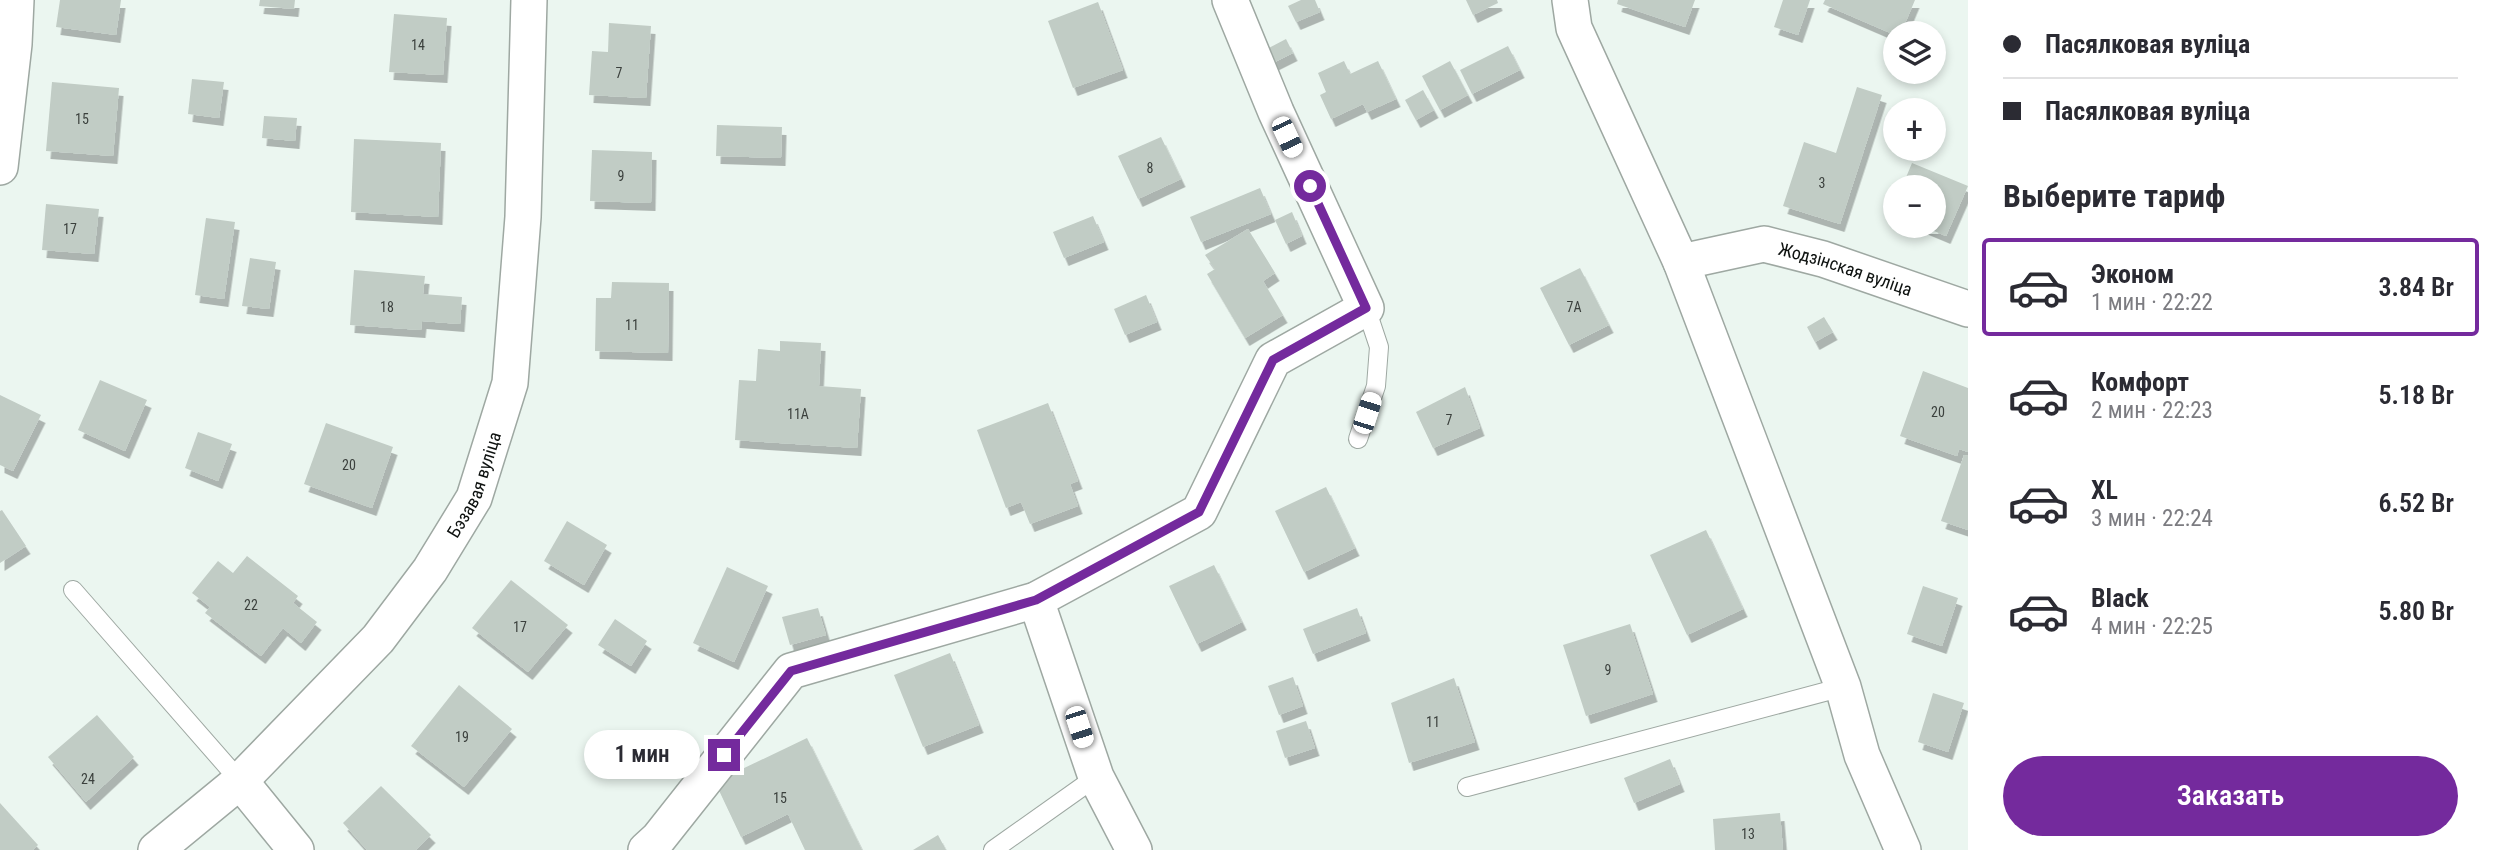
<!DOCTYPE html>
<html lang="ru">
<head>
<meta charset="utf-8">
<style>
	:root { --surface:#fff; --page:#f7f7f7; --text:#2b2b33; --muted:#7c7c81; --line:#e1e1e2; --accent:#742a9d }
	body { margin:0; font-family:"Roboto Condensed",sans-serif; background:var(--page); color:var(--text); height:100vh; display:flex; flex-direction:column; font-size:26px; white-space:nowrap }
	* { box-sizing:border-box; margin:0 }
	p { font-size:23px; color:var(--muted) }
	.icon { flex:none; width:38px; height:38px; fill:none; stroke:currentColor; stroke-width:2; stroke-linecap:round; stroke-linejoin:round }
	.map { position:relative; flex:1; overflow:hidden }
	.details { display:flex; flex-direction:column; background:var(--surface); width:525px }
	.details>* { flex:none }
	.guide { display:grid; align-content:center; height:154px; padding:0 35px; background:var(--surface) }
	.fabs { position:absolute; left:1883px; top:21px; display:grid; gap:14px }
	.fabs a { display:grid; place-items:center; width:63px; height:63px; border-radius:50%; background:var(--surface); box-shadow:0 4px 10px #0003; font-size:35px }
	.end { position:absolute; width:32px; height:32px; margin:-16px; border:9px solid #742a9d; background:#fff; box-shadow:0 0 0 4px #fff }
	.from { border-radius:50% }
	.bubble { position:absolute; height:49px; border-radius:24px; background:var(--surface); box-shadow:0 4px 10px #0003; font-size:23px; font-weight:600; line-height:49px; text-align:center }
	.car { position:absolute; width:21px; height:42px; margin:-21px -10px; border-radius:9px; box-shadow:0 0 5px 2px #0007; background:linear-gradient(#fff 24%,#345 0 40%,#fff 0 76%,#345 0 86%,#fff 0) }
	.guide b { display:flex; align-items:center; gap:24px; height:66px; font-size:26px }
	.guide b+b { border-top:2px solid var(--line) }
	.guide i { width:18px; height:18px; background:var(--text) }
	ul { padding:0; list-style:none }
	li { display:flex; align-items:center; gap:21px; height:98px; margin:0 14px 10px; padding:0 21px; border:4px solid transparent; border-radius:7px }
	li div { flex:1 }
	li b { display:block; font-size:26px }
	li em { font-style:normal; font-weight:600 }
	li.active { border-color:var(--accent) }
	li>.icon { width:63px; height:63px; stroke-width:1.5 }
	h2 { padding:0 35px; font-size:32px; line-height:84px }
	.button { display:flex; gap:14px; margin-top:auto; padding:14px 35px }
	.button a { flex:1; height:80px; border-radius:42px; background:var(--accent); color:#fff; font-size:28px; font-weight:600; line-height:80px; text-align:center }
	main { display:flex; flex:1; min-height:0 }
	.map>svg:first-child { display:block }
	.building { fill:#c1ccc5; filter:url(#shadow) }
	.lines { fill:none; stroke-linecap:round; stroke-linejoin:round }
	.lane-casing { stroke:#9ea8a2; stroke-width:20 }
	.street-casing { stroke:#9ea8a2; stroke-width:38 }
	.lane { stroke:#fff; stroke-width:18 }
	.street { stroke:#fff; stroke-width:35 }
	.route { stroke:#742a9d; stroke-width:9 }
	.labels { text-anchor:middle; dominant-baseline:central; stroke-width:6; stroke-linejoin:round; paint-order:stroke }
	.number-label { font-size:14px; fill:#3b403d }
	.street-label { font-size:18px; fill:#0e1210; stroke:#ebf6f0 }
</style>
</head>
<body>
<main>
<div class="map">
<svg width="1968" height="850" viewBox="0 0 1968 850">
	<defs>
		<filter id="shadow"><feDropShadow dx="4.5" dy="8" stdDeviation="0" flood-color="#0004"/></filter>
	</defs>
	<rect width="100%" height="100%" fill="#ebf6f0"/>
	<g class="building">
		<path d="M 60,0 L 121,0 L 116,35 L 56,27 Z"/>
		<path d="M 260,0 L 295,0 L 294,9 L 259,6 Z"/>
		<path d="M 1301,0 L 1315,0 L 1320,12 L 1296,22 L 1288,6 Z"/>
		<path d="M 1466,0 L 1497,0 L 1498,3 L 1473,15 Z"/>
		<path d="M 1618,0 L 1695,0 L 1685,27 L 1617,4 Z"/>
		<path d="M 1783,0 L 1810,0 L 1798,35 L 1774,27 Z"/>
		<path d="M 1825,0 L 1915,0 L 1901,33 L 1895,35 L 1823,4 Z"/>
		<path d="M 1098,2 L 1123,70 L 1073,88 L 1048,21 Z"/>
		<path d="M 394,14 L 447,18 L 443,75 L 389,72 Z"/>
		<path d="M 609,23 L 651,26 L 646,98 L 589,95 L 592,51 L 608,52 Z"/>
		<path d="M 1286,39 L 1293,53 L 1271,64 L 1265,50 Z"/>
		<path d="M 1508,46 L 1520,70 L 1472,94 L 1460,70 Z"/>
		<path d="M 1344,61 L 1350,74 L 1378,61 L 1396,99 L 1367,112 L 1363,104 L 1331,119 L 1320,95 L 1326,92 L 1318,73 Z"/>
		<path d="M 1450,61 L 1468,95 L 1440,110 L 1422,76 Z"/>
		<path d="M 192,79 L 224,82 L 219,118 L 188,114 Z"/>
		<path d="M 52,82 L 119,88 L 113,156 L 46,151 Z"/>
		<path d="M 1857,87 L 1882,95 L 1840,224 L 1783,206 L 1804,142 L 1836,153 Z"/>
		<path d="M 1423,90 L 1434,110 L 1416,120 L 1405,100 Z"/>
		<path d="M 264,116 L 297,118 L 295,141 L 262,138 Z"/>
		<path d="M 717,125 L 782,127 L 781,158 L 716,156 Z"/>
		<path d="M 1161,137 L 1181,179 L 1138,199 L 1118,156 Z"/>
		<path d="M 354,139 L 441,143 L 438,217 L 351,212 Z"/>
		<path d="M 592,150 L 652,152 L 651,203 L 590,201 Z"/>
		<path d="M 1912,163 L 1968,186 L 1946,236 L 1922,226 L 1934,226 L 1934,187 L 1902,187 Z"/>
		<path d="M 1260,188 L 1271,214 L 1201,242 L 1190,217 Z"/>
		<path d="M 46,204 L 99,209 L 94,254 L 42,250 Z"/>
		<path d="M 1292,212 L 1302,236 L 1286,244 L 1275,220 Z"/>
		<path d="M 1093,216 L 1104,242 L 1064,258 L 1053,232 Z"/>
		<path d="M 206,218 L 235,222 L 224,299 L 195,295 Z"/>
		<path d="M 1248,229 L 1275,273 L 1263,281 L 1283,315 L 1245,338 L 1207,274 L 1215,269 L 1205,255 Z"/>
		<path d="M 250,258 L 276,262 L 269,309 L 242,306 Z"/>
		<path d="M 1580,268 L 1609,325 L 1569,345 L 1540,288 Z"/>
		<path d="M 354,270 L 425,276 L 423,294 L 462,297 L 460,324 L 422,321 L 421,330 L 350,325 Z"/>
		<path d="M 612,282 L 669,283 L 668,353 L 595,351 L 596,298 L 611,298 Z"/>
		<path d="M 1146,295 L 1157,322 L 1125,335 L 1114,309 Z"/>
		<path d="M 1824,317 L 1833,332 L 1815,342 L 1807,327 Z"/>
		<path d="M 780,341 L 821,343 L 819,386 L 861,389 L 857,448 L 735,440 L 739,380 L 756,381 L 758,349 L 780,351 Z"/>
		<path d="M 1923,371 L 1968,388 L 1968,452 L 1959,449 L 1957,456 L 1900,436 Z"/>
		<path d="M 100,380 L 147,400 L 125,451 L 78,430 Z"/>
		<path d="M 1465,387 L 1480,428 L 1433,448 L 1416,412 Z"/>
		<path d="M 0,395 L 41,415 L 13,471 L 0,465 Z"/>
		<path d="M 1048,403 L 1078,481 L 1070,484 L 1078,506 L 1030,524 L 1021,502 L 1006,508 L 977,430 Z"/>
		<path d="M 326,423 L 393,447 L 372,508 L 304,484 Z"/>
		<path d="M 198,432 L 232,444 L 218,481 L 185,468 Z"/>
		<path d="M 1964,455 L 1968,456 L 1968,530 L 1941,521 Z"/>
		<path d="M 1326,487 L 1355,548 L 1304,572 L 1275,511 Z"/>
		<path d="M 2,510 L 26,546 L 0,563 L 0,511 Z"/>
		<path d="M 567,521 L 607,545 L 584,585 L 544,561 Z"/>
		<path d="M 1706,530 L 1743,609 L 1687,635 L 1650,555 Z"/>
		<path d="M 247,556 L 298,596 L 293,603 L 317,622 L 301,643 L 283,628 L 261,656 L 205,613 L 210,607 L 192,593 L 218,561 L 233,573 Z"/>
		<path d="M 1214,565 L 1242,622 L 1197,644 L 1169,586 Z"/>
		<path d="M 727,567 L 768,586 L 734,662 L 693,643 Z"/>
		<path d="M 511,580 L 568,625 L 528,672 L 472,628 Z"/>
		<path d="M 1923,586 L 1958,598 L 1942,646 L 1907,634 Z"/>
		<path d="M 818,608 L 826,635 L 790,645 L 782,617 Z"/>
		<path d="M 1357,608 L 1366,633 L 1313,654 L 1303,629 Z"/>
		<path d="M 615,619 L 647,641 L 631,666 L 598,645 Z"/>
		<path d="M 1630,624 L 1653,694 L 1586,716 L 1563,645 Z"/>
		<path d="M 950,653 L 979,725 L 923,747 L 894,675 Z"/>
		<path d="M 1293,677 L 1303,706 L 1279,715 L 1268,686 Z"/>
		<path d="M 1454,678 L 1475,742 L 1409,763 L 1391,703 Z"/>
		<path d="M 459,685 L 512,729 L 464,787 L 411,746 Z"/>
		<path d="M 1933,693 L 1964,703 L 1948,752 L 1918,742 Z"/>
		<path d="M 97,715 L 134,757 L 86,802 L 48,757 Z"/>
		<path d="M 1306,721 L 1315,748 L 1285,758 L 1276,731 Z"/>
		<path d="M 807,738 L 862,850 L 805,850 L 788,814 L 741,837 L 715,782 Z"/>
		<path d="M 1670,759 L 1680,784 L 1634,803 L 1624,778 Z"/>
		<path d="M 381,786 L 431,835 L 416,850 L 367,850 L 343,823 Z"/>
		<path d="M 0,803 L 38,845 L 33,850 L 0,850 Z"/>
		<path d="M 1780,813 L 1783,850 L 1715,850 L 1713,819 Z"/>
		<path d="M 938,835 L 946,850 L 913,850 Z"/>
	</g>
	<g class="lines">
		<defs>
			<g id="lane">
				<path d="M 1358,439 L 1376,386 L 1379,347 L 1366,308"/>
				<path d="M 73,590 L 240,781"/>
				<path d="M 1467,787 L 1843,687"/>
				<path d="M 993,850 L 1096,777"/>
			</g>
			<g id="street">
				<path d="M 1570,0 L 1574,28 L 1681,262 L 1843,687 L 1862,755 L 1903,850"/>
				<path d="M 0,167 L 14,44 L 16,0"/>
				<path id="s1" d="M 1681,262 L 1764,244 L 1823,259 L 1968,309"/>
				<path d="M 1036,600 L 1096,777 L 1134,850"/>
				<path d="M 240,781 L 296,850"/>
				<path id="s2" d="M 156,850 L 240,781 L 378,639 L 430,570 L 474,498 L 510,383 L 523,217 L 529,0"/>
				<path d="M 646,850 L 658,839 L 791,671 L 1036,600 L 1199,512 L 1273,360 L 1366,308 L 1276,112 L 1230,0"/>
			</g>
		</defs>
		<use href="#lane" class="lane-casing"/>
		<use href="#street" class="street-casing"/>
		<use href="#lane" class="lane"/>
		<use href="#street" class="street"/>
	</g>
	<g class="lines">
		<path class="route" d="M 724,755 L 791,671 L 1036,600 L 1199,512 L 1273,360 L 1366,308 L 1310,186"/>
	</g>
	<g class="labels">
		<g class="number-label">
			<text x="418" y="45">14</text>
			<text x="619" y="73">7</text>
			<text x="82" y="119">15</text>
			<text x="1150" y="168">8</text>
			<text x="621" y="176">9</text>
			<text x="1822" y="183">3</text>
			<text x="70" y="229">17</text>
			<text x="387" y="307">18</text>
			<text x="1574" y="307">7А</text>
			<text x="632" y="325">11</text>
			<text x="1938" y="412">20</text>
			<text x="798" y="414">11А</text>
			<text x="1449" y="420">7</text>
			<text x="349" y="465">20</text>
			<text x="251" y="605">22</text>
			<text x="520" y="627">17</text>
			<text x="1608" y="670">9</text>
			<text x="1433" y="722">11</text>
			<text x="462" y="737">19</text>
			<text x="88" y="779">24</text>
			<text x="780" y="798">15</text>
			<text x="1748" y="834">13</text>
		</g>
		<g class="street-label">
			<text stroke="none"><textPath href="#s1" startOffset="170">Жодзінская вуліца</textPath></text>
			<text stroke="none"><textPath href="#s2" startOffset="490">Бэзавая вуліца</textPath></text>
		</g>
	</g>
</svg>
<div class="fabs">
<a><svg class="icon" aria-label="layers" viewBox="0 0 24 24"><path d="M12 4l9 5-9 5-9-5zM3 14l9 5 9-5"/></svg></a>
<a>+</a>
<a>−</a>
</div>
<i class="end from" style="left:1310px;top:186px"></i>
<i class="end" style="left:724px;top:755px"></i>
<div class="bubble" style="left:584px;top:730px;width:116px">1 мин</div>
<i class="car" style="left:1287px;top:137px;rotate:155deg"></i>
<i class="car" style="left:1367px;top:413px;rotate:18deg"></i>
<i class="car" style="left:1079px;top:727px;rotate:162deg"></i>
</div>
<section class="details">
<div class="guide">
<b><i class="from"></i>Пасялковая вуліца</b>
<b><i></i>Пасялковая вуліца</b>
</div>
<h2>Выберите тариф</h2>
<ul>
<li class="active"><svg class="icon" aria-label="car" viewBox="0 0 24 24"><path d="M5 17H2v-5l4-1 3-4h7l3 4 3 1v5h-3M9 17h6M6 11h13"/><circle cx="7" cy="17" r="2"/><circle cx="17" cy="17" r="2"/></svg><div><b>Эконом</b><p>1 мин · 22:22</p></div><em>3.84 Br</em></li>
<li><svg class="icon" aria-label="car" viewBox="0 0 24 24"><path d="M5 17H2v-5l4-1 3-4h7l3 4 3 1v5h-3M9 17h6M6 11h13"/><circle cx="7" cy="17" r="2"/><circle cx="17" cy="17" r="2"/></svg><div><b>Комфорт</b><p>2 мин · 22:23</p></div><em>5.18 Br</em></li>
<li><svg class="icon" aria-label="car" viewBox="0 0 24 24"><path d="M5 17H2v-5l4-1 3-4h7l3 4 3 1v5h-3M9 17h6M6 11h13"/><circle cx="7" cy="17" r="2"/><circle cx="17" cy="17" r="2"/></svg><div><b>XL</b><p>3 мин · 22:24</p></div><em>6.52 Br</em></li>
<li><svg class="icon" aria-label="car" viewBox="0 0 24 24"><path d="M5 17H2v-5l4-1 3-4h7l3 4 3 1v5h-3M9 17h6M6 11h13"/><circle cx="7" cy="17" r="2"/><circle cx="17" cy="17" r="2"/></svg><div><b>Black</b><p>4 мин · 22:25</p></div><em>5.80 Br</em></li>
</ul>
<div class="button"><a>Заказать</a></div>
</section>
</main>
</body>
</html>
